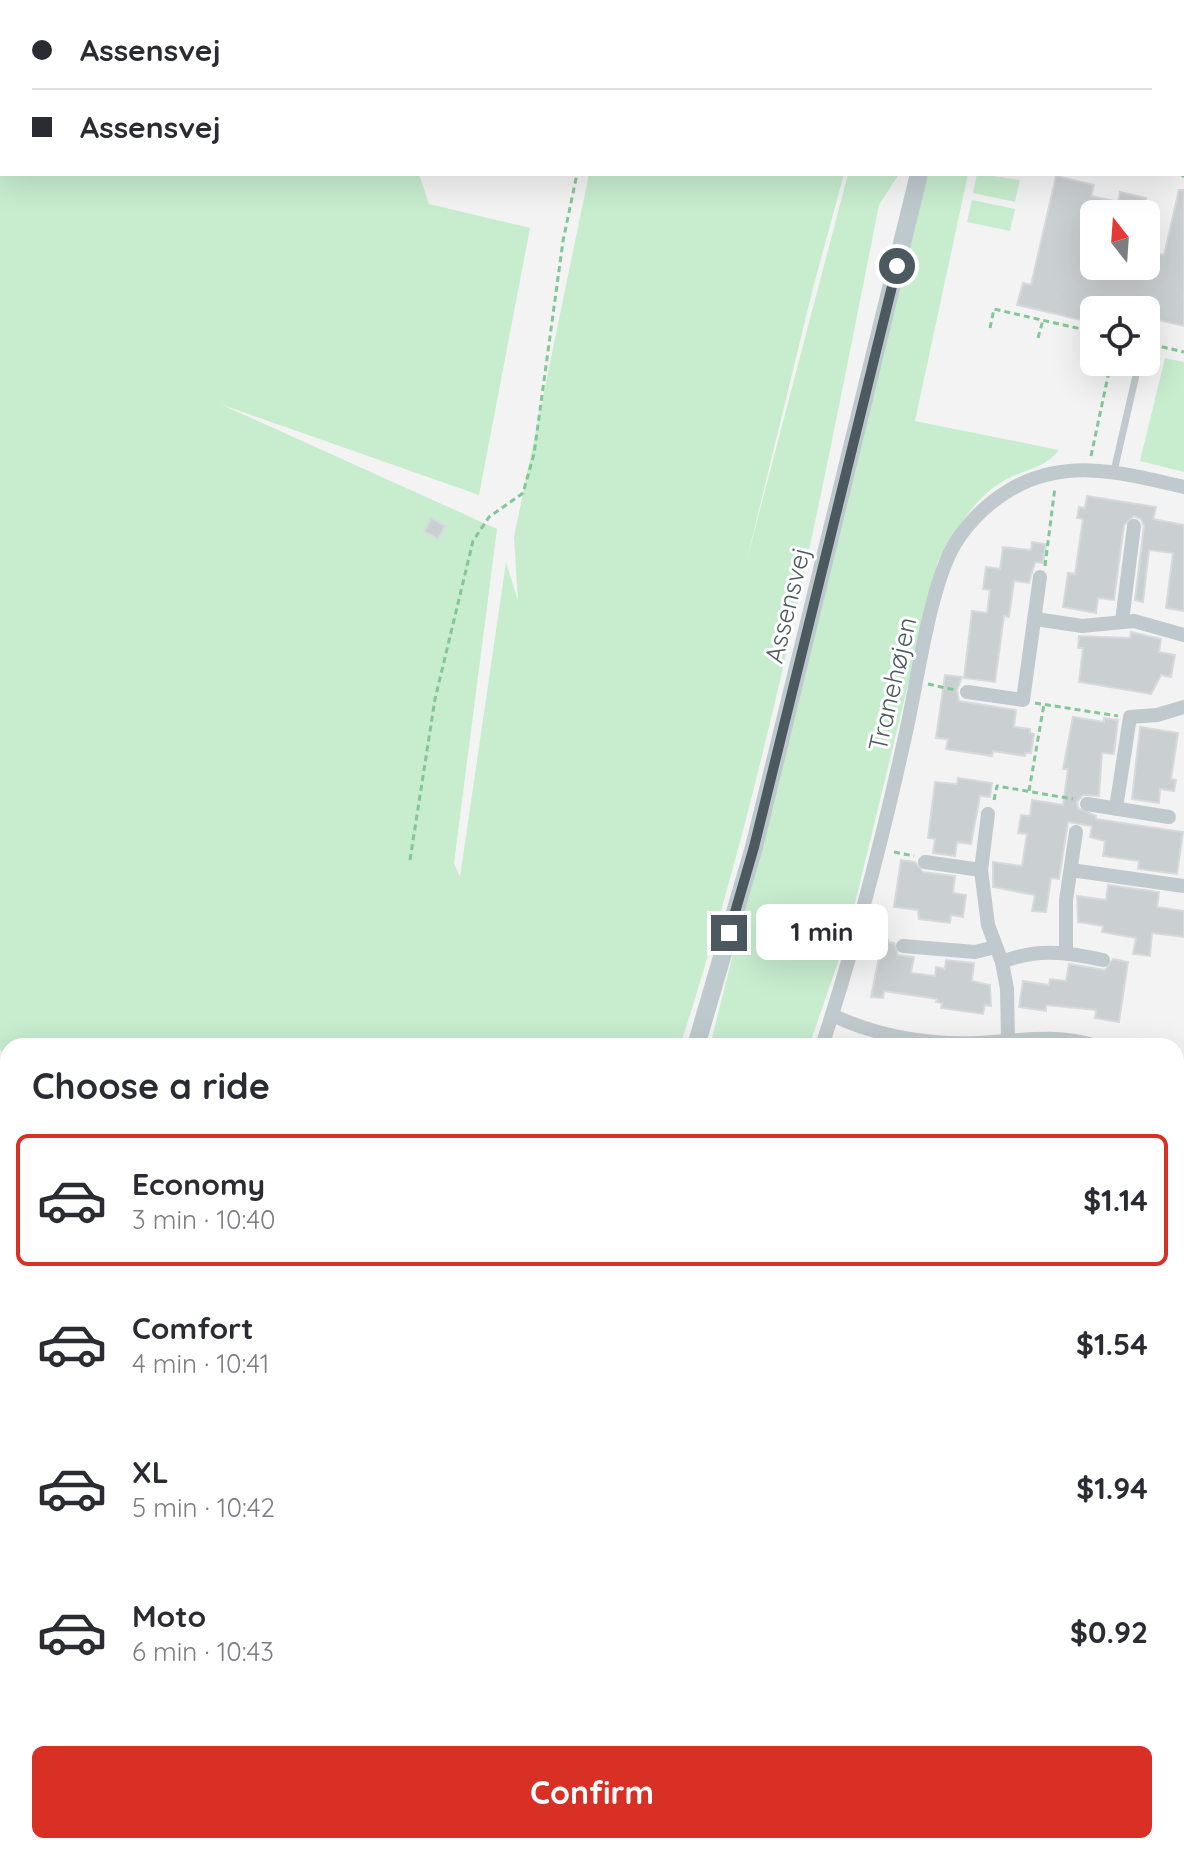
<!DOCTYPE html>
<html lang="en">
<head>
<meta charset="utf-8">
<style>
	:root { --surface:#fff; --page:#f2f2f3; --text:#2b2b33; --muted:#7c7c81; --line:#e1e1e2; --accent:#d93025 }
	body { margin:0; font-family:Quicksand,sans-serif; background:var(--page); color:var(--text); height:100vh; display:flex; flex-direction:column; font-size:30px; white-space:nowrap }
	* { box-sizing:border-box; margin:0 }
	p { font-size:26px; color:var(--muted) }
	.icon { flex:none; width:44px; height:44px; fill:none; stroke:currentColor; stroke-width:2; stroke-linecap:round; stroke-linejoin:round }
	.map { position:relative; flex:1; overflow:hidden }
	.side { position:absolute; left:0px; top:1038px; width:1184px; height:816px; display:flex; flex-direction:column; background:var(--surface); border-radius:24px 24px 0 0; box-shadow:0 8px 32px #0002 }
	.side>* { flex:none }
	.top-card { position:absolute; left:0px; top:0px; width:1184px; height:176px; box-shadow:0 8px 32px #0002; display:grid; align-content:center; height:176px; padding:0 32px; background:var(--surface) }
	.needle { width:52px; rotate:343deg }
	.tools { position:absolute; left:1080px; top:200px; display:grid; gap:16px }
	.tools a { display:grid; place-items:center; width:80px; height:80px; border-radius:12px; background:var(--surface); box-shadow:0 8px 32px #0002; font-size:40px }
	.end { position:absolute; width:36px; height:36px; margin:-18px; border:10px solid #4c595e; background:#fff; box-shadow:0 0 0 4px #fff }
	.from { border-radius:50% }
	.bubble { position:absolute; height:56px; border-radius:12px; background:var(--surface); box-shadow:0 8px 32px #0002; font-size:26px; font-weight:700; line-height:56px; text-align:center }
	.top-card b { display:flex; align-items:center; gap:28px; height:76px; font-size:30px }
	.top-card b+b { border-top:2px solid var(--line) }
	.top-card i { width:20px; height:20px; background:var(--text) }
	ul { padding:0; list-style:none }
	li { display:flex; align-items:center; gap:24px; height:132px; margin:0 16px 12px; padding:0 16px; border:4px solid transparent; border-radius:12px }
	li div { flex:1 }
	li b { display:block; font-size:30px }
	li em { font-style:normal; font-weight:700 }
	li.current { border-color:var(--accent) }
	li>.icon { width:72px; height:72px; stroke-width:1.5 }
	h2 { padding:0 32px; font-size:36px; line-height:96px }
	.action { display:flex; gap:16px; margin-top:auto; padding:16px 32px }
	.action a { flex:1; height:92px; border-radius:12px; background:var(--accent); color:#fff; font-size:32px; font-weight:700; line-height:92px; text-align:center }
	.map>svg:first-child { display:block }
	.education { fill:#e5e4e4 }
	.green { fill:#c7ecce }
	.building { fill:#cacfd1; stroke:#d7dadd; stroke-width:2 }
	.lines { fill:none; stroke-linecap:round; stroke-linejoin:round }
	.path { stroke:#83c697; stroke-width:3; stroke-dasharray:6 4; stroke-linecap:butt }
	.lane { stroke:#c0c9cd; stroke-width:7 }
	.street { stroke:#c0c9cd; stroke-width:14 }
	.secondary { stroke:#bec9ce; stroke-width:18 }
	.route { stroke:#4c595e; stroke-width:10 }
	.labels { text-anchor:middle; dominant-baseline:central; stroke-width:6; stroke-linejoin:round; paint-order:stroke }
	.street-label { font-size:26px; fill:#4c595e; stroke:#fff }
</style>
</head>
<body>
<div class="map">
<svg width="1184" height="1854" viewBox="0 0 1184 1854">
	<rect width="100%" height="100%" fill="#f4f3f3"/>
	<path class="education" d="M 1028,0 L 1184,0 L 1184,166 L 1182,2 Z"/>
	<g class="green">
		<path d="M 0,0 L 265,2 L 2,2 L 2,174 L 419,174 L 429,204 L 530,228 L 479,495 L 220,404 L 497,529 L 454,863 L 460,877 L 506,562 L 518,601 L 514,537 L 589,174 L 844,174 L 813,288 L 746,563 L 848,174 L 899,174 L 879,205 C 823,487 769,772 680,1046 L 8,1046 L 8,1056 L 0,1050 Z"/>
		<path d="M 928,174 L 968,174 L 915,421 L 1059,450 C 1044,469 1025,469 1005,480 C 974,497 956,531 938,561 L 847,936 L 809,1046 L 710,1046 Z"/>
		<path d="M 977,174 L 1020,180 L 1015,202 L 973,193 Z"/>
		<path d="M 972,200 L 1015,209 L 1010,231 L 967,222 Z"/>
		<path d="M 1165,358 L 1184,362 L 1184,472 L 1140,461 Z"/>
	</g>
	<g class="building">
		<path d="M 1056,176 L 1094,185 L 1091,196 L 1118,202 L 1120,192 L 1146,198 L 1147,214 L 1094,214 L 1094,266 L 1146,266 L 1146,251 L 1164,255 L 1179,190 L 1184,190 L 1184,326 L 1146,317 L 1146,310 L 1094,310 L 1094,323 L 1017,305 L 1023,283 L 1031,285 Z"/>
		<path d="M 1087,496 L 1156,507 L 1153,519 L 1184,525 L 1184,611 L 1166,608 L 1173,553 L 1149,550 L 1143,602 L 1135,600 L 1144,526 L 1141,519 L 1134,516 L 1124,525 L 1114,600 L 1098,598 L 1096,613 L 1063,607 L 1068,573 L 1075,574 L 1083,519 L 1077,518 L 1079,507 L 1085,508 Z"/>
		<path d="M 431,518 L 445,526 L 438,539 L 424,531 Z"/>
		<path d="M 1032,542 L 1046,544 L 1043,563 L 1035,562 L 1029,583 L 1014,581 L 1009,617 L 1004,616 L 995,682 L 964,678 L 972,611 L 987,613 L 990,590 L 983,589 L 986,567 L 1000,569 L 1003,547 L 1031,550 Z"/>
		<path d="M 1131,632 L 1161,639 L 1159,652 L 1175,655 L 1171,677 L 1161,675 L 1151,694 L 1079,682 L 1083,648 L 1078,648 L 1079,636 L 1130,638 Z"/>
		<path d="M 945,675 L 962,677 L 957,690 L 959,701 L 1016,710 L 1014,727 L 1030,729 L 1030,733 L 1034,734 L 1031,753 L 1025,753 L 1025,756 L 993,751 L 992,756 L 946,749 L 948,739 L 936,738 Z"/>
		<path d="M 1073,717 L 1104,722 L 1104,718 L 1118,720 L 1114,754 L 1102,753 L 1099,796 L 1083,795 L 1077,802 L 1078,808 L 1096,816 L 1096,819 L 1183,832 L 1177,874 L 1138,869 L 1139,861 L 1103,856 L 1105,841 L 1090,837 L 1092,826 L 1068,822 L 1059,879 L 1051,878 L 1046,912 L 1032,911 L 1035,895 L 993,887 L 993,862 L 1022,866 L 1027,834 L 1018,833 L 1021,815 L 1030,816 L 1032,800 L 1063,805 L 1068,769 L 1063,769 Z"/>
		<path d="M 1140,727 L 1178,733 L 1171,779 L 1176,780 L 1174,791 L 1160,789 L 1159,803 L 1132,799 Z"/>
		<path d="M 958,778 L 992,783 L 990,797 L 980,796 L 971,844 L 957,842 L 955,856 L 933,853 L 935,839 L 928,838 L 935,782 L 957,784 Z"/>
		<path d="M 901,860 L 915,862 L 923,872 L 955,876 L 953,893 L 966,895 L 963,917 L 951,915 L 950,923 L 919,919 L 918,910 L 894,907 Z"/>
		<path d="M 1108,885 L 1159,892 L 1157,907 L 1184,911 L 1184,937 L 1152,933 L 1150,956 L 1133,954 L 1136,938 L 1102,932 L 1103,926 L 1078,922 L 1077,896 L 1106,900 Z"/>
		<path d="M 882,941 L 894,943 L 898,955 L 914,957 L 911,973 L 935,976 L 936,967 L 945,969 L 946,960 L 974,963 L 972,981 L 990,985 L 991,1006 L 985,1005 L 983,1014 L 941,1008 L 942,1003 L 936,1002 L 937,999 L 884,991 L 883,998 L 871,997 Z"/>
		<path d="M 1113,959 L 1128,962 L 1119,1022 L 1095,1018 L 1096,1010 L 1046,1005 L 1046,1011 L 1019,1007 L 1023,981 L 1049,985 L 1050,979 L 1066,981 L 1069,964 L 1105,970 Z"/>
	</g>
	<g class="lines">
		<g class="path">
			<path d="M 301,0 L 310,2"/>
			<path d="M 1141,0 L 1141,2"/>
			<path d="M 1182,131 L 1184,132"/>
			<path d="M 1182,138 L 1184,136"/>
			<path d="M 1181,174 L 1184,177"/>
			<path d="M 990,328 L 994,309 L 1094,332"/>
			<path d="M 1038,338 L 1043,320"/>
			<path d="M 1086,350 L 1091,331"/>
			<path d="M 1146,354 L 1154,345 L 1184,352"/>
			<path d="M 1091,456 L 1111,362"/>
			<path d="M 1045,566 L 1055,487"/>
			<path d="M 928,684 L 955,690"/>
			<path d="M 1035,703 L 1118,716"/>
			<path d="M 1029,791 L 1044,704"/>
			<path d="M 994,800 L 997,786 L 1073,799"/>
			<path d="M 894,852 L 914,856"/>
			<path d="M 410,860 L 435,699 L 473,541 L 489,517 L 523,493 L 534,454 L 563,241 L 577,174"/>
			<path d="M 869,936 L 889,940"/>
			<path d="M 1176,1077 L 1184,1067"/>
			<path d="M 751,1854 L 763,1846"/>
		</g>
		<g class="lane">
			<path d="M 685,2 L 685,0"/>
			<path d="M 908,2 L 909,0"/>
			<path d="M 1114,471 L 1139,362"/>
		</g>
		<g class="street">
			<path d="M 1036,619 L 1082,626 L 1134,621 L 1184,635"/>
			<path d="M 1122,621 L 1134,526"/>
			<path d="M 967,692 L 1023,700 L 1040,577"/>
			<path d="M 1087,804 L 1169,817"/>
			<path d="M 1116,808 L 1130,717 L 1157,715 L 1184,707"/>
			<path d="M 988,814 L 981,870 L 988,925 L 1002,962 L 1007,989 L 1008,1040"/>
			<path d="M 925,862 L 981,870"/>
			<path d="M 1071,870 L 1184,886"/>
			<path d="M 903,946 L 975,952 L 995,947"/>
			<path d="M 1066,952 L 1066,900 L 1076,832"/>
			<path d="M 1002,962 C 1036,948 1067,952 1103,960"/>
			<path d="M 832,1015 C 879,1037 926,1045 978,1043 C 1019,1041 1056,1033 1096,1046"/>
			<path d="M 822,1046 C 855,945 881,845 904,741 C 917,686 927,601 950,553 C 962,528 985,505 1008,491 C 1065,456 1124,473 1184,487"/>
			<path d="M 1176,1105 L 1184,1099"/>
			<path d="M 1176,1218 L 1184,1215"/>
			<path d="M 1176,1345 L 1184,1342"/>
		</g>
		<g class="secondary">
			<path d="M 961,2 L 962,0"/>
			<path d="M 696,1046 L 754,847 L 919,174"/>
			<path d="M 1176,1600 L 1184,1595"/>
			<path d="M 612,1846 L 613,1854"/>
			<path d="M 325,1854 L 330,1846"/>
			<path d="M 802,1854 L 814,1846"/>
		</g>
	</g>
	<g class="lines">
		<path class="route" d="M 729,933 L 754,847 L 897,266"/>
	</g>
	<g class="labels">
		<g class="street-label">
			<text transform="translate(787 605) rotate(-76)">Assensvej</text>
			<text transform="translate(892 684) rotate(-77)">Tranehøjen</text>
		</g>
	</g>
</svg>
<div class="tools">
<a><svg class="needle" viewBox="-14 -14 28 28"><path d="M0-13l5 13h-10z" fill="#e53935"/><path d="M0 13l5-13h-10z" fill="#7c7c81"/></svg></a>
<a><svg class="icon" aria-label="locate" viewBox="0 0 24 24"><circle cx="12" cy="12" r="6"/><path d="M12 2v4M12 18v4M2 12h4M18 12h4"/></svg></a>
</div>
<i class="end from" style="left:897px;top:266px"></i>
<i class="end" style="left:729px;top:933px"></i>
<div class="bubble" style="left:756px;top:904px;width:132px">1 min</div>
<div class="top-card">
<b><i class="from"></i>Assensvej</b>
<b><i></i>Assensvej</b>
</div>
<section class="side">
<h2>Choose a ride</h2>
<ul>
<li class="current"><svg class="icon" aria-label="car" viewBox="0 0 24 24"><path d="M5 17H2v-5l4-1 3-4h7l3 4 3 1v5h-3M9 17h6M6 11h13"/><circle cx="7" cy="17" r="2"/><circle cx="17" cy="17" r="2"/></svg><div><b>Economy</b><p>3 min · 10:40</p></div><em>$1.14</em></li>
<li><svg class="icon" aria-label="car" viewBox="0 0 24 24"><path d="M5 17H2v-5l4-1 3-4h7l3 4 3 1v5h-3M9 17h6M6 11h13"/><circle cx="7" cy="17" r="2"/><circle cx="17" cy="17" r="2"/></svg><div><b>Comfort</b><p>4 min · 10:41</p></div><em>$1.54</em></li>
<li><svg class="icon" aria-label="car" viewBox="0 0 24 24"><path d="M5 17H2v-5l4-1 3-4h7l3 4 3 1v5h-3M9 17h6M6 11h13"/><circle cx="7" cy="17" r="2"/><circle cx="17" cy="17" r="2"/></svg><div><b>XL</b><p>5 min · 10:42</p></div><em>$1.94</em></li>
<li><svg class="icon" aria-label="car" viewBox="0 0 24 24"><path d="M5 17H2v-5l4-1 3-4h7l3 4 3 1v5h-3M9 17h6M6 11h13"/><circle cx="7" cy="17" r="2"/><circle cx="17" cy="17" r="2"/></svg><div><b>Moto</b><p>6 min · 10:43</p></div><em>$0.92</em></li>
</ul>
<div class="action"><a>Confirm</a></div>
</section>
</div>
</body>
</html>
